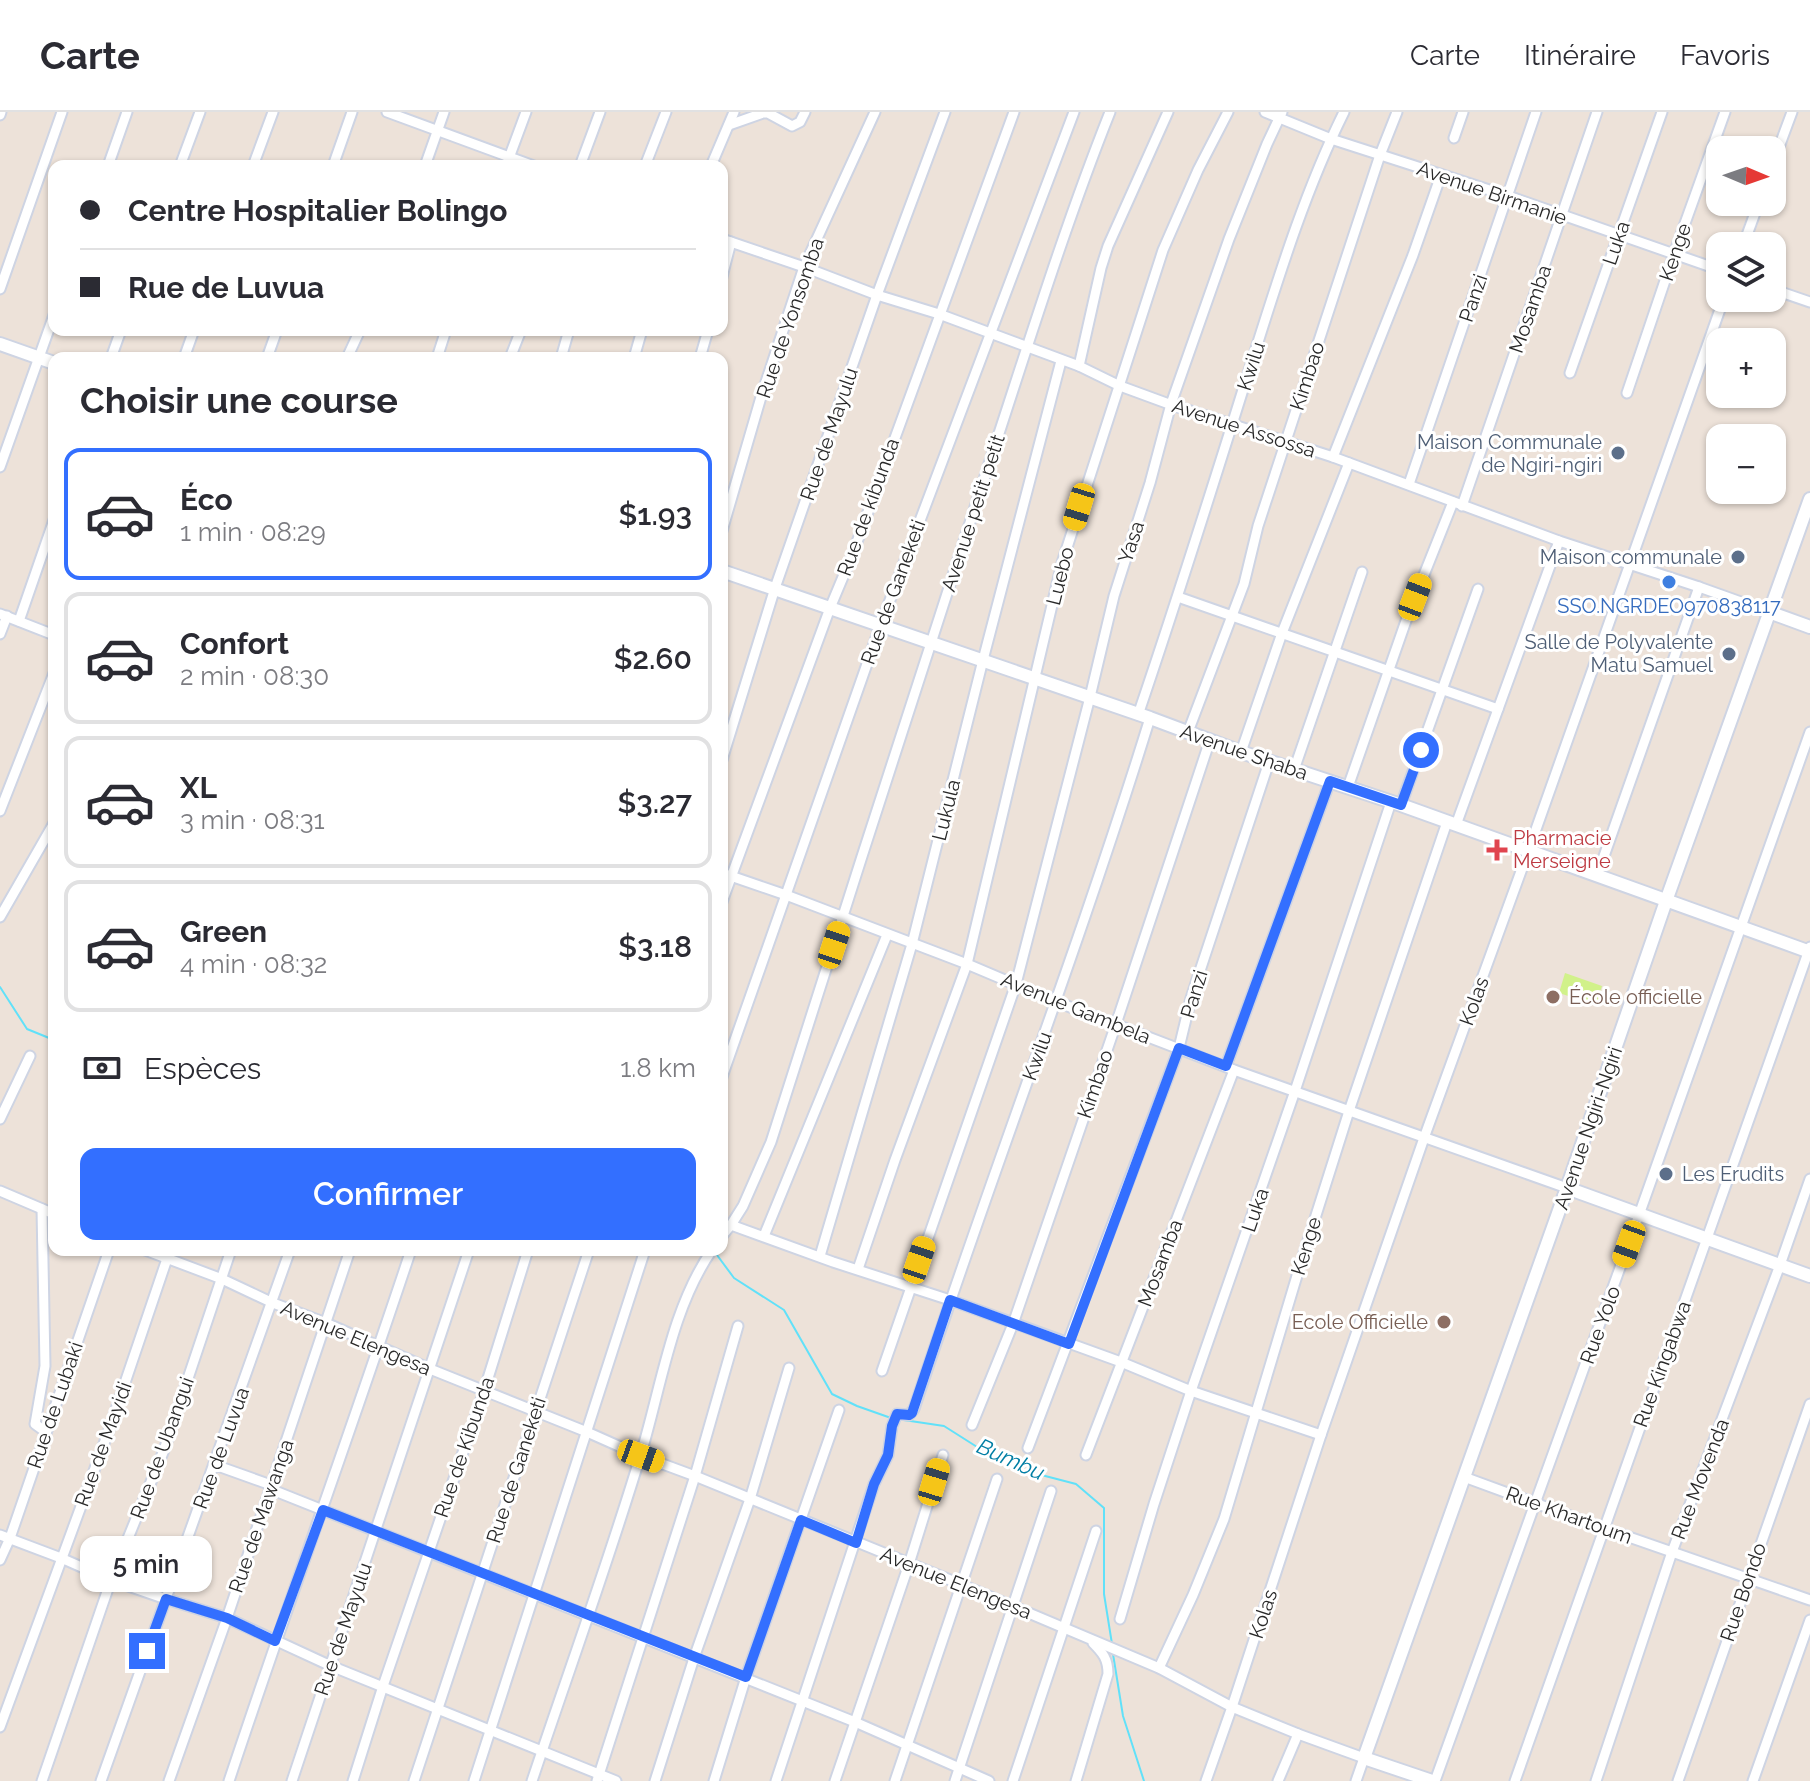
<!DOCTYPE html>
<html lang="fr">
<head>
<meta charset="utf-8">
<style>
	:root { --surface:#fff; --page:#f2f2f3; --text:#2b2b33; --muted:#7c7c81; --line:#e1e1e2; --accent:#336fff }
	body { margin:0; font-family:Raleway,sans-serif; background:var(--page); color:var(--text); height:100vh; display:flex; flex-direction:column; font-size:30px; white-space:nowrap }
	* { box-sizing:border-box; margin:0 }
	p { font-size:26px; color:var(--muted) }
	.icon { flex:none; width:44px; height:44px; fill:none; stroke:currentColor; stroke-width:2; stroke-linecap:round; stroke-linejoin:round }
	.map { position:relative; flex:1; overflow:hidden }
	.panel { position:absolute; left:48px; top:240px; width:680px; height:904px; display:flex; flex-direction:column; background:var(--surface); border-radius:16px; box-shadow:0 2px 6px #0004 }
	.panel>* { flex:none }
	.guide { position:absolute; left:48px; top:48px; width:680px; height:176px; border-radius:16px; box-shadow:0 2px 6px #0004; display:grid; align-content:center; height:176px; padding:0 32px; background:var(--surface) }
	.needle { width:52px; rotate:92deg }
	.fabs { position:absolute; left:1706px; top:24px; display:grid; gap:16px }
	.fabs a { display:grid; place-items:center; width:80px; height:80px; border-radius:16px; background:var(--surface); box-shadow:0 2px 6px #0004; font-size:40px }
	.end { position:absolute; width:36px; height:36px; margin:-18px; border:10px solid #336fff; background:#fff; box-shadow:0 0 0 4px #fff }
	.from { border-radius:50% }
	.bubble { position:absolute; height:56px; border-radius:16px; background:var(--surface); box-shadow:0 2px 6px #0004; font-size:26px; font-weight:600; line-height:56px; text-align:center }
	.car { position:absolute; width:24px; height:48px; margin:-24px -12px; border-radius:10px; box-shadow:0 0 6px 2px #0007; background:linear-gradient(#f5c518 24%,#345 0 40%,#f5c518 0 76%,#345 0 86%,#f5c518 0) }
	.guide b { display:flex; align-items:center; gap:28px; height:76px; font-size:30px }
	.guide b+b { border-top:2px solid var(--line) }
	.guide i { width:20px; height:20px; background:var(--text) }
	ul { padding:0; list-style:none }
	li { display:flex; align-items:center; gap:24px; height:132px; margin:0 16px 12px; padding:0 16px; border:4px solid var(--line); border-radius:16px }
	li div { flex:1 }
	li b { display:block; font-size:30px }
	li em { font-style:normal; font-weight:600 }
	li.current { border-color:var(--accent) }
	li>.icon { width:72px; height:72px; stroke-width:1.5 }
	h2 { padding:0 32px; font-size:36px; line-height:96px }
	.pay { display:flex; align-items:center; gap:20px; height:88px; padding:0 32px; font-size:30px }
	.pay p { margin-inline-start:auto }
	.action { display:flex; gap:16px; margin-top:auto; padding:16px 32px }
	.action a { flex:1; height:92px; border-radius:16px; background:var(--accent); color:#fff; font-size:32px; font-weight:600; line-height:92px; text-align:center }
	header { display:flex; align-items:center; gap:48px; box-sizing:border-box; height:112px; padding:0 40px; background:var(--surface); border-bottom:2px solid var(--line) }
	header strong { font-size:38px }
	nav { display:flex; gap:44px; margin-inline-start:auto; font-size:28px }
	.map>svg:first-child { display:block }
	.pitch { fill:#d1f18a }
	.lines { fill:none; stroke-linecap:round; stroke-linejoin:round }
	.stream { stroke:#61e1f9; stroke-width:2 }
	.minor-casing { stroke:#ced4e3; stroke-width:13 }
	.tertiary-casing { stroke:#ced4e3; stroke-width:16 }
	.minor { stroke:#fff; stroke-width:9 }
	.tertiary { stroke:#fff; stroke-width:12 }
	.route { stroke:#336fff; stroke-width:10 }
	.service-dot { fill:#5c6f8a; stroke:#fff; stroke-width:3 }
	.shop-dot { fill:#3f7fe0; stroke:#fff; stroke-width:3 }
	.health-dot { fill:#e0444e; stroke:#fff; stroke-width:3 }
	.education-dot { fill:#8d6e63; stroke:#fff; stroke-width:3 }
	.labels { text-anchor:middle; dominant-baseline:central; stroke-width:6; stroke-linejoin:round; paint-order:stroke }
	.street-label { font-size:20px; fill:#292929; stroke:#fff }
	.service-label { font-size:20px; fill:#4e5e75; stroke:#fff; text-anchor:end }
	.shop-label { font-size:20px; fill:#366cbe; stroke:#fff }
	.health-label { font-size:20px; fill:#be3a42; stroke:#fff; text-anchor:start }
	.education-label { font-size:20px; fill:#785e54; stroke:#fff; text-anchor:start }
	.water-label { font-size:22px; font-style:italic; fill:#017ea4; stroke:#fff }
</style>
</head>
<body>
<header>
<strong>Carte</strong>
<nav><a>Carte</a><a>Itinéraire</a><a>Favoris</a></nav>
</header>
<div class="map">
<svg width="1810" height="1669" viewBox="0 0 1810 1669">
	<rect width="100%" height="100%" fill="#ede2d9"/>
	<path class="pitch" d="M 1565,861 L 1602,874 L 1596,893 L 1559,881 Z"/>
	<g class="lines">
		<g class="stream">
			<path d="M 0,875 L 27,917 L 54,928"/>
			<path d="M 714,1139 L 734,1166 L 784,1198 L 832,1282 L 857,1294 L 891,1306"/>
			<path d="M 897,1307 L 944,1314 L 985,1340 L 1026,1359 L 1076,1372 L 1104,1396 L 1104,1482 L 1112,1532"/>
			<path d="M 1113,1542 L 1123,1604 L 1144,1669"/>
		</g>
		<defs>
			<g id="minor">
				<path d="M 387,0 L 534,54"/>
				<path d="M 1110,0 C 1063,118 1026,240 986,361 C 913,583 842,807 771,1030 L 743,1094 L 731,1113 L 833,1150 L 950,1188 L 1121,1250 L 1191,1279 L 1321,1323"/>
				<path d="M 1265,0 L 1331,27 L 1508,84 L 1720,158"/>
				<path d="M 0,3 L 1,0"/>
				<path d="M 729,13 L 763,1 L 768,1 L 792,14 L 800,10 L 805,0"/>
				<path d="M 1454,26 L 1463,0"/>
				<path d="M 108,54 L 127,0"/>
				<path d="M 180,54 L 200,0"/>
				<path d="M 253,54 L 273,0"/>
				<path d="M 333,54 L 352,0"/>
				<path d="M 425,54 L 444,0"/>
				<path d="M 506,54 L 526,0"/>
				<path d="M 580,54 L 600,0"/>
				<path d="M 645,54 L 666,0"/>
				<path d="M 711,54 L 734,0"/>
				<path d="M 1772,54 L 1792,0"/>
				<path d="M 722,127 L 804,155 L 877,183 L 939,202 L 1079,254 L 1120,274 L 1169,292 L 1333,345 L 1559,429 L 1699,475 L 1769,500"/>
				<path d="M 1743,134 L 1759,90"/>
				<path d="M 722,165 L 731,130"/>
				<path d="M 0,177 L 62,0"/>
				<path d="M 1772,177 L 1810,190"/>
				<path d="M 111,246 L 121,218"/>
				<path d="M 184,246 L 194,218"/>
				<path d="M 267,246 L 277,218"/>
				<path d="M 347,246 L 360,218"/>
				<path d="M 437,246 L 446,218"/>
				<path d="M 510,246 L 521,218"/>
				<path d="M 561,246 L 569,218"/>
				<path d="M 634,246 L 642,218"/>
				<path d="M 700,246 L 708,218"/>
				<path d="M 1079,254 L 1101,156 L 1108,134 L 1168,0"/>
				<path d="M 1570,261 L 1662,0"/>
				<path d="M 1627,281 L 1674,142 L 1725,0"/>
				<path d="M 1333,345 L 1413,143 L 1441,63"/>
				<path d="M 0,355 L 54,203"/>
				<path d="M 1409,372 L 1536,0"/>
				<path d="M 1462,394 L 1597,0"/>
				<path d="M 722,419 L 761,285 L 804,155 L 875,0"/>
				<path d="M 1178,485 L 1498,597"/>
				<path d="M 0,502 L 54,523"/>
				<path d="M 19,509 L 54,408"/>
				<path d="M 0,522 L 7,504"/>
				<path d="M 1138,603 C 1176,491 1211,380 1246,268 C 1275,177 1302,85 1344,0"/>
				<path d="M 1188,620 L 1244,472 L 1258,414 L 1380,43 L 1397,0"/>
				<path d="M 1241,640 L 1282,521 L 1349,351"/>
				<path d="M 722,648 L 775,476 L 877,183 L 945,0"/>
				<path d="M 1294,658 L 1362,460"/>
				<path d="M 1348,675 L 1408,503 L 1453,390"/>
				<path d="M 1401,693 L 1478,477"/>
				<path d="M 0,699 L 54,561"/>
				<path d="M 1456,713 L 1559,429"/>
				<path d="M 722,761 L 786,783 L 967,852 L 1057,890 L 1234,958 L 1567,1076"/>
				<path d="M 1597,764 L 1699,475"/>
				<path d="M 722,790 L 830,496 L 853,441 L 1014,0"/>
				<path d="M 0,805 L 54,711"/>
				<path d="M 1226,954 L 1330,669"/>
				<path d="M 722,965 L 881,512 L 1074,0"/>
				<path d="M 0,1007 L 30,944"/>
				<path d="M 0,1079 L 54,1102"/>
				<path d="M 42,1097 L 45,1254 L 35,1312 L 46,1320"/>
				<path d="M 722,1124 L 731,1113"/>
				<path d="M 764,1124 L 887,823"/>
				<path d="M 145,1138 L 222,1167 L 273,1191 L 326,1211 L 430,1257 L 587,1320 L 641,1344 L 695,1364 L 960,1472 L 1159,1556 L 1232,1595 L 1298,1622 L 1364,1646 L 1356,1669"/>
				<path d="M 820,1144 L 912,832 L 983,548 L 1061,249"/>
				<path d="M 858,1157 L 895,1048 L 967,852 L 1062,451 L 1163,138 L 1198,58 L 1228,0"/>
				<path d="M 882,1259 L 1016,872 L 1090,585 L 1114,484 L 1150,371 L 1171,292 L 1229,127 L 1267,32 L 1282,0"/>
				<path d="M 972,1313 L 1013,1212 L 1116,912 L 1210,628"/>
				<path d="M 1028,1336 L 1179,936 L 1191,886 L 1269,650"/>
				<path d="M 1086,1343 L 1234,958"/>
				<path d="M 215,1353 L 271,1373"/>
				<path d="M 1464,1365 L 1603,1416 L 1810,1488"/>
				<path d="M 270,1377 L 855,1610 L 989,1669"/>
				<path d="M 0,1423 L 61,1446 L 111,1468 L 166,1487 L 227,1506 L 331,1554 L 616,1669"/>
				<path d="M 0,1448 L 10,1426 L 109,1138"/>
				<path d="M 1120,1507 L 1154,1392 L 1191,1279 L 1295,979 L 1391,690"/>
				<path d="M 1159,1556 L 1193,1483 L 1224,1407 L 1299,1157 L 1349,999 L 1447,710"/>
				<path d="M 0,1615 L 109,1318 L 170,1138"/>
				<path d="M 42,1669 L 111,1468 L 164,1338 L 231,1138"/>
				<path d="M 101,1669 L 290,1138"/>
				<path d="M 169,1669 L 227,1506 L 350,1138"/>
				<path d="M 229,1669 C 288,1491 352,1316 411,1138"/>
				<path d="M 292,1669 L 469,1138"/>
				<path d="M 353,1669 L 383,1574 L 484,1279 L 528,1138"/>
				<path d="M 414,1669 L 589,1138"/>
				<path d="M 474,1669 L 645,1138"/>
				<path d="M 532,1669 C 568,1561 607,1454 640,1345 C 661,1277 671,1197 712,1138"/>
				<path d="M 597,1669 L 695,1364 L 738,1214"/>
				<path d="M 655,1669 L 694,1546 L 750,1387 L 789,1256"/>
				<path d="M 714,1669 L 746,1565 L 839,1298"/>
				<path d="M 776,1669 L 874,1372 L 888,1343 L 892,1314 L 897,1302 L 909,1303 L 914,1297 C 990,1066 1078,839 1150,606"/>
				<path d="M 835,1669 L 909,1452 L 943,1343"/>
				<path d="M 895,1669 L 997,1367"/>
				<path d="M 955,1669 L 1051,1379"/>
				<path d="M 1013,1669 L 1096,1419"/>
				<path d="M 1076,1669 L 1108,1562 C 1108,1547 1103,1541 1093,1531"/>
				<path d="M 1206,1669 L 1232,1595 L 1321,1323 L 1424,1026 L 1528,740 L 1724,186"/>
				<path d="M 1278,1669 L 1298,1622"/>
				<path d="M 1435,1669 L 1639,1103 L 1810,620"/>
				<path d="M 1515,1669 L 1810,835"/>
				<path d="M 1596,1669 L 1672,1440 L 1780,1153 L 1810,1067"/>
				<path d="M 1678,1669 L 1810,1292"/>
				<path d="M 1753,1669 L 1810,1508"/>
			</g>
			<g id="tertiary">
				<path d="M 0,232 L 54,251"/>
				<path d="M 722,459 L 1150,606 L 1241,640 L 1401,693 L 1810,840"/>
				<path d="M 1769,500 L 1810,515"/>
				<path d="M 1567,1076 L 1810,1164"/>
				<path d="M 1432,1669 L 1364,1646 L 1567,1076 L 1666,789 L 1810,387"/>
			</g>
		</defs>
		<use href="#minor" class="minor-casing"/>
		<use href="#tertiary" class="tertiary-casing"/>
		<use href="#minor" class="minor"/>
		<use href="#tertiary" class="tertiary"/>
	</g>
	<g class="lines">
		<path class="route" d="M 147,1539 L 166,1487 L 227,1506 L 275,1529 L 323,1398 L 746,1565 L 801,1408 L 856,1431 L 874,1372 L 888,1343 L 892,1314 L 897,1302 L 909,1303 L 912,1301 L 950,1188 L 1069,1232 L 1179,936 L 1226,954 L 1330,669 L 1401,693 L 1421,638"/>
	</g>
	<g class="service-dot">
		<circle cx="1618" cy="341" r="8"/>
		<circle cx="1738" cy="445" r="8"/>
		<circle cx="1729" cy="542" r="8"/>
		<circle cx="1666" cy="1062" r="8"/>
	</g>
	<circle class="shop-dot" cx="1669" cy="470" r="8"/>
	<path class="health-dot" d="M1493 726h8v8h8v8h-8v8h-8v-8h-8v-8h8z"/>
	<g class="education-dot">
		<circle cx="1553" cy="885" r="8"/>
		<circle cx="1444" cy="1210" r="8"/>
	</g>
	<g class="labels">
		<g class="street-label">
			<text transform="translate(1492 81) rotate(19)">Avenue Birmanie</text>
			<text transform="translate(1616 131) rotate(-71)">Luka</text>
			<text transform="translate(1675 140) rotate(-71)">Kenge</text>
			<text transform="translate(1473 186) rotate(-71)">Panzi</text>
			<text transform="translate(1530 197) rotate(-71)">Mosamba</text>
			<text transform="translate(790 206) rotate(-71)">Rue de Yonsomba</text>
			<text transform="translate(1251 254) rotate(-72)">Kwilu</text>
			<text transform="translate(1307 264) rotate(-72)">Kimbao</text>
			<text transform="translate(1244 316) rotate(18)">Avenue Assossa</text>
			<text transform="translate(829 322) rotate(-71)">Rue de Mayulu</text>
			<text transform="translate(868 395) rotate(-70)">Rue de kibunda</text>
			<text transform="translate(973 401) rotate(-72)">Avenue petit petit</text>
			<text transform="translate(1131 430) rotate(-72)">Yasa</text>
			<text transform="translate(1060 464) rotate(-76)">Luebo</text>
			<text transform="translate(893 480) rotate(-70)">Rue de Ganeketi</text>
			<text transform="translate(1244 640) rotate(19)">Avenue Shaba</text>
			<text transform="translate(946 698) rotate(-76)">Lukula</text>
			<text transform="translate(1194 882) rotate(-73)">Panzi</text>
			<text transform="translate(1474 889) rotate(-70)">Kolas</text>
			<text transform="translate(1076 896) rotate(22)">Avenue Gambela</text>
			<text transform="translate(1037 944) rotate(-70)">Kwilu</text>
			<text transform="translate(1095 972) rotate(-71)">Kimbao</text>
			<text transform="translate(1588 1016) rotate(-71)">Avenue Ngiri-Ngiri</text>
			<text transform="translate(1255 1098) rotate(-71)">Luka</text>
			<text transform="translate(1306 1134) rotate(-73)">Kenge</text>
			<text transform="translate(1160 1151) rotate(-69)">Mosamba</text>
			<text transform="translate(1600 1213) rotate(-70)">Rue Yolo</text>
			<text transform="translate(356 1226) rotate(23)">Avenue Elengesa</text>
			<text transform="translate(1662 1252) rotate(-70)">Rue Kingabwa</text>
			<text transform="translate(55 1293) rotate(-71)">Rue de Lubaki</text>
			<text transform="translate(103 1332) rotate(-70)">Rue de Mayidi</text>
			<text transform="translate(464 1335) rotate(-71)">Rue de Kibunda</text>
			<text transform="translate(162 1336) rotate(-70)">Rue de Ubangui</text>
			<text transform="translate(221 1336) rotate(-70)">Rue de Luvua</text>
			<text transform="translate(516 1358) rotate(-72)">Rue de Ganeketi</text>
			<text transform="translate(1700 1367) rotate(-69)">Rue Movenda</text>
			<text transform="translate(1569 1403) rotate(20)">Rue Khartoum</text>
			<text transform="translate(261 1404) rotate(-71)">Rue de Mawanga</text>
			<text transform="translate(956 1471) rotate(22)">Avenue Elengesa</text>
			<text transform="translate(1743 1480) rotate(-71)">Rue Bondo</text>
			<text transform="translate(1263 1502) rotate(-72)">Kolas</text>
			<text transform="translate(343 1517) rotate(-71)">Rue de Mayulu</text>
		</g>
		<g class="service-label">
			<text x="1602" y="330">Maison Communale<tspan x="1602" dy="23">de Ngiri-ngiri</tspan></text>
			<text x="1722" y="445">Maison communale</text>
			<text x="1713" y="530">Salle de Polyvalente<tspan x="1713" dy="23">Matu Samuel</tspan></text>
			<text x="1682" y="1062" text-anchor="start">Les Erudits</text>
		</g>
		<g class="shop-label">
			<text x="1669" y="494">SSO.NGRDEO970838117</text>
		</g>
		<g class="health-label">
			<text x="1513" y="726">Pharmacie<tspan x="1513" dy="23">Merseigne</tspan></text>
		</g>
		<g class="education-label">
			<text x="1569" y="885">École officielle</text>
			<text x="1428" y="1210" text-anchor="end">Ecole Officielle</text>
		</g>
		<g class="water-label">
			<text transform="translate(1011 1347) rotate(24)">Bumbu</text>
		</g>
	</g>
</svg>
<div class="fabs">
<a><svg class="needle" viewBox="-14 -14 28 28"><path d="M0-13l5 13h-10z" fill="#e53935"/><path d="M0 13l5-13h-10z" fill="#7c7c81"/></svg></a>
<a><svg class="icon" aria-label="layers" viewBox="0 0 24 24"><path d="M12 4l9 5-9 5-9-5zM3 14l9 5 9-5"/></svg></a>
<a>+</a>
<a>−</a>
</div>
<i class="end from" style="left:1421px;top:638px"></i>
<i class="end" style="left:147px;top:1539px"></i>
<div class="bubble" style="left:80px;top:1424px;width:132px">5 min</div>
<i class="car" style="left:1079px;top:395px;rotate:197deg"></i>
<i class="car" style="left:1415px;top:485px;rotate:21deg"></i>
<i class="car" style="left:834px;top:833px;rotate:18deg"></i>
<i class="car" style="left:1629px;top:1132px;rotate:200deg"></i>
<i class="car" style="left:919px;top:1148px;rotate:19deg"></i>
<i class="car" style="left:641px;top:1344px;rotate:110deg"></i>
<i class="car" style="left:934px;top:1370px;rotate:17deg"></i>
<div class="guide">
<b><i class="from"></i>Centre Hospitalier Bolingo</b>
<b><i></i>Rue de Luvua</b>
</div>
<section class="panel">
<h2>Choisir une course</h2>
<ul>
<li class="current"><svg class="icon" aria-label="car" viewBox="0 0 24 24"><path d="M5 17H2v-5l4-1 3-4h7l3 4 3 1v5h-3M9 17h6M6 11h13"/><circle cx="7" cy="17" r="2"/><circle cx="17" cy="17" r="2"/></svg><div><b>Éco</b><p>1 min · 08:29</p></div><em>$1.93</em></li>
<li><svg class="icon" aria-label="car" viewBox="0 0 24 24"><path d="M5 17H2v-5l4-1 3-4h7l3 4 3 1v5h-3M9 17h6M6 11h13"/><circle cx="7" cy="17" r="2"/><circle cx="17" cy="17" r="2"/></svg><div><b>Confort</b><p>2 min · 08:30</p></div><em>$2.60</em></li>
<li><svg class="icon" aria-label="car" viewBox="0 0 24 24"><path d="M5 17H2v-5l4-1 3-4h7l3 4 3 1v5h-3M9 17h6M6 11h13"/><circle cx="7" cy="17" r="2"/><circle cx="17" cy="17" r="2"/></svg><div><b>XL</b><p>3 min · 08:31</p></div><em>$3.27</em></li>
<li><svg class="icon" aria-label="car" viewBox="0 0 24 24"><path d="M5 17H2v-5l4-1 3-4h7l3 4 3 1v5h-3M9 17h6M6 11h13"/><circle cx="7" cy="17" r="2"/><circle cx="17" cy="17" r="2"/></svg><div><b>Green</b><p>4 min · 08:32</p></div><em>$3.18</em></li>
</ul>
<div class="pay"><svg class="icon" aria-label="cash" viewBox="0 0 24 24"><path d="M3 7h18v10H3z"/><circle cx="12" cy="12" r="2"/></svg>Espèces<p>1.8 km</p></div>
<div class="action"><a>Confirmer</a></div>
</section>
</div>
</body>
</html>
